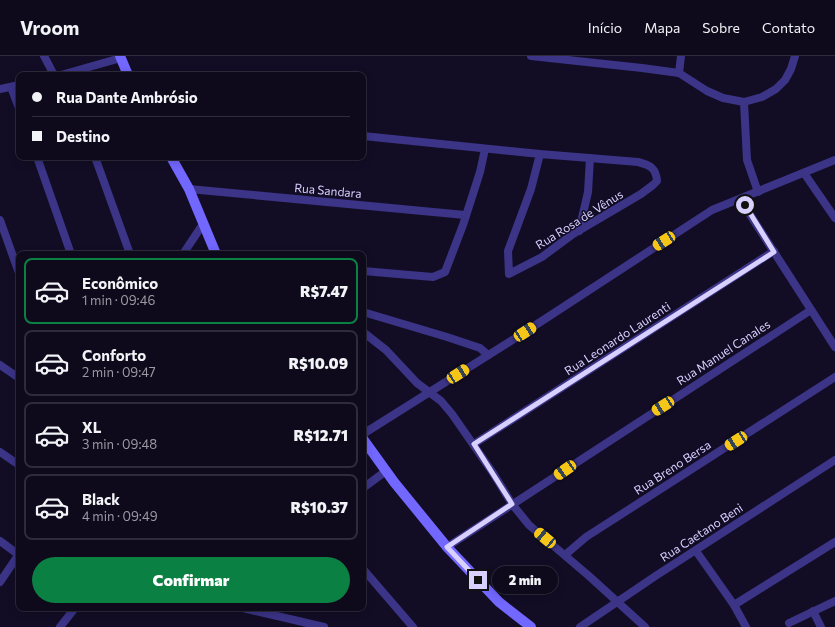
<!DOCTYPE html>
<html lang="pt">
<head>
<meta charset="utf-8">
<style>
	:root { --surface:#0e0a1c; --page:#1c1829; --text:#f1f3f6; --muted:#9b9aa3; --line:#2e2b3b; --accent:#0b8043 }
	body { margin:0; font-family:Commissioner,sans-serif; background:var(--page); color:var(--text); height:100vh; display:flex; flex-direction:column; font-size:15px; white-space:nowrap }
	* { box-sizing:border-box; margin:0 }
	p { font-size:13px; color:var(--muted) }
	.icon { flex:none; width:22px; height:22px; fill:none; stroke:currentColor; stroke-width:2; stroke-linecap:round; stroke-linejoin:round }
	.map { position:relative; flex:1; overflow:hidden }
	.sheet { position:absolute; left:16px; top:195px; width:350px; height:360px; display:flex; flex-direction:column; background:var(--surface); border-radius:8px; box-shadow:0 2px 10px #0003,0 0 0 1px var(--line) }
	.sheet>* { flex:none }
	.top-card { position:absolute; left:16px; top:16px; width:350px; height:88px; border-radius:8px; box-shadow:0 2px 10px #0003,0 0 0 1px var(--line); display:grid; align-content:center; height:88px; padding:0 16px; background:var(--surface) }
	.end { position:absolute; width:18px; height:18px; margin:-9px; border:5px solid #d8d0ff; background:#111; box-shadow:0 0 0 2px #111 }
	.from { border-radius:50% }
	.bubble { position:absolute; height:28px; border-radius:14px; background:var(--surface); box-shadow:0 2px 10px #0003,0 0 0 1px var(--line); font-size:13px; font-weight:800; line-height:28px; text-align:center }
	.car { position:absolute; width:12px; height:24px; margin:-12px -6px; border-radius:5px; box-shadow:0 0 3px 1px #0007; background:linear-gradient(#f5c518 24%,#345 0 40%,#f5c518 0 76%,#345 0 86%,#f5c518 0) }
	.top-card b { display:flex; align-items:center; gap:14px; height:38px; font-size:15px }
	.top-card b+b { border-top:1px solid var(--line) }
	.top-card i { width:10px; height:10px; background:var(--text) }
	ul { padding:7px 0 0; list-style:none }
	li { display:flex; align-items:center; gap:12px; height:66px; margin:0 8px 6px; padding:0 8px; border:2px solid var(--line); border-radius:8px }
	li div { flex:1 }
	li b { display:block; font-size:15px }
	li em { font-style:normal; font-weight:800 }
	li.active { border-color:var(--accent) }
	li>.icon { width:36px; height:36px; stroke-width:1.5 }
	.button { display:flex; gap:8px; margin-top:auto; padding:8px 16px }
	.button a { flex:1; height:46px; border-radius:24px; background:var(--accent); color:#fff; font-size:16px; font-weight:800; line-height:46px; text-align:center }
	header { display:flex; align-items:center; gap:24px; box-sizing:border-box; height:56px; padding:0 20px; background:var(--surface); border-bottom:1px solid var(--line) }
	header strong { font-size:19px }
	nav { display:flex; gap:22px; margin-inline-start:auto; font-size:14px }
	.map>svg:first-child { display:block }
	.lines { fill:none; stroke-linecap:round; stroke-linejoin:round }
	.street { stroke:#3b3487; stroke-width:8 }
	.secondary { stroke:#7267ff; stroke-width:10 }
	.route { stroke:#d8d0ff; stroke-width:5 }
	.labels { text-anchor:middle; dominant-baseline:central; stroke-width:3; stroke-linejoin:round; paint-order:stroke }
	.street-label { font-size:12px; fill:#d8d0ff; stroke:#120d25 }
</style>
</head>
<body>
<header>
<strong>Vroom</strong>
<nav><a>Início</a><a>Mapa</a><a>Sobre</a><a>Contato</a></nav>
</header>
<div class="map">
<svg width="835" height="571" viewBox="0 0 835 571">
	<rect width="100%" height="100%" fill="#120d25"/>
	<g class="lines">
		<g class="street">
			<path d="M 44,0 L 54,19"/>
			<path d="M 531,0 L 642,12 L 679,17 L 707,35 L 723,42 L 744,46 L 762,41 L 776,33 L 785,24 L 791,13 L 795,0"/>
			<path d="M 679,17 L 681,0"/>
			<path d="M 61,19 L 121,2"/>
			<path d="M 11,31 L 19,52"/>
			<path d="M 0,33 L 19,29"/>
			<path d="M 744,46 L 747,104 L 758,136"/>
			<path d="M 363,80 L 540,98 L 531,133 L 508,195 L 509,218 L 542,201 L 573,178 L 641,138 L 653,129 L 657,125 C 656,112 650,109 638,106 L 540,98"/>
			<path d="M 37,101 L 71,198"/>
			<path d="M 95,101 L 130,198"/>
			<path d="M 804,117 L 835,162"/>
			<path d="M 189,133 L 465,159"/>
			<path d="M 740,143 L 835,291"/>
			<path d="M 0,164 L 19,217"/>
			<path d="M 579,175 L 588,136 L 590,102"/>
			<path d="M 183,198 L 203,168"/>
			<path d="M 363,215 L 433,221 L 445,216 L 463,169 L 480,116 L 485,93"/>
			<path d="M 363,256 L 447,281 L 480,292 L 488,299"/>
			<path d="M 363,276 L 386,294 L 417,327 L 441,345 L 452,358 L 493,417 L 512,448 L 529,469 L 589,520 L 645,571"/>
			<path d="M 0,309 L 19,322"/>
			<path d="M 363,378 L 525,276 L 712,154 L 835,104"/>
			<path d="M 474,388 L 774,195"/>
			<path d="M 0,396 L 19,409"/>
			<path d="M 363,432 L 386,415"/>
			<path d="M 0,485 L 19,499"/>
			<path d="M 447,491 L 811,254"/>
			<path d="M 696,495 L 734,549 L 835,486"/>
			<path d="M 565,499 L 586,481 L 835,321"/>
			<path d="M 363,513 L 413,571"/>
			<path d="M 0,526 L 19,498"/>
			<path d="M 734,549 L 746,571"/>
			<path d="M 243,552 L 324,571"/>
			<path d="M 813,555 L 821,571"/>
			<path d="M 789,567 L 835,545"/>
			<path d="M 60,571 L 75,552"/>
			<path d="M 580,571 L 657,519 L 835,404"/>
		</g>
		<g class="secondary">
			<path d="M 120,0 L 128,19"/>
			<path d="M 171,101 L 189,133 L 216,198"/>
			<path d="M 363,383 L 394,426 L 447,491 L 499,546 L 531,571"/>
		</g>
	</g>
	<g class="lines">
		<path class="route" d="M 478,524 L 447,491 L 512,448 L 474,388 L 774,196 L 745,149"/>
	</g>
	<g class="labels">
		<g class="street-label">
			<text transform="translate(328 134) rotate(5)">Rua Sandara</text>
			<text transform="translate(579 163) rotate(-32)">Rua Rosa de Vênus</text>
			<text transform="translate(617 282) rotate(-33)">Rua Leonardo Laurenti</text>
			<text transform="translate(723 296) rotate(-33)">Rua Manuel Canales</text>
			<text transform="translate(672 411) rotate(-33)">Rua Breno Bersa</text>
			<text transform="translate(701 476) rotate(-33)">Rua Caetano Beni</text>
		</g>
	</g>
</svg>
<i class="end from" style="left:745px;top:149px"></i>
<i class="end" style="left:478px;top:524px"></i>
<div class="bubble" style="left:492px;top:510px;width:66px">2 min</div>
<i class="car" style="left:664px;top:185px;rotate:237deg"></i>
<i class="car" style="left:525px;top:276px;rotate:57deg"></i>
<i class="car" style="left:458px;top:318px;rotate:57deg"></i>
<i class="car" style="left:663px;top:350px;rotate:237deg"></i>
<i class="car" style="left:736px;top:385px;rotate:237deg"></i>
<i class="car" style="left:565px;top:414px;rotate:236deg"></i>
<i class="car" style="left:545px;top:482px;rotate:310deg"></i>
<div class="top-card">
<b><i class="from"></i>Rua Dante Ambrósio</b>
<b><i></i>Destino</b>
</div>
<section class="sheet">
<ul>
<li class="active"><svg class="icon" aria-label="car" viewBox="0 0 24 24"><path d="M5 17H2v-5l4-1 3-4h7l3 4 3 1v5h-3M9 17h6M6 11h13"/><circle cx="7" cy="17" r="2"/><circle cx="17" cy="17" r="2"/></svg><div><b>Econômico</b><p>1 min · 09:46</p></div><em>R$7.47</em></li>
<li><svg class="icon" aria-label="car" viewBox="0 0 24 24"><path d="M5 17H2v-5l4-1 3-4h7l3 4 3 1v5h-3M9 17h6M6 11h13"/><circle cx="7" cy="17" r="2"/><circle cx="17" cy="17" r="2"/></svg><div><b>Conforto</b><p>2 min · 09:47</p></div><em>R$10.09</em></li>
<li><svg class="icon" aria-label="car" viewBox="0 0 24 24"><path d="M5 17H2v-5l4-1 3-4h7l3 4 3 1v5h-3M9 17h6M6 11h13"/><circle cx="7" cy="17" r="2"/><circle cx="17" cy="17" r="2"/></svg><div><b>XL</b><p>3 min · 09:48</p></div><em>R$12.71</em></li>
<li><svg class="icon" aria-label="car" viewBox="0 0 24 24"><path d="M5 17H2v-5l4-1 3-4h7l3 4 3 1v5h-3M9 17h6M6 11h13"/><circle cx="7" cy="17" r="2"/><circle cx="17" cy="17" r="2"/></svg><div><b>Black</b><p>4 min · 09:49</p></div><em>R$10.37</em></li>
</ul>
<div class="button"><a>Confirmar</a></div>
</section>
</div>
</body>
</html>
